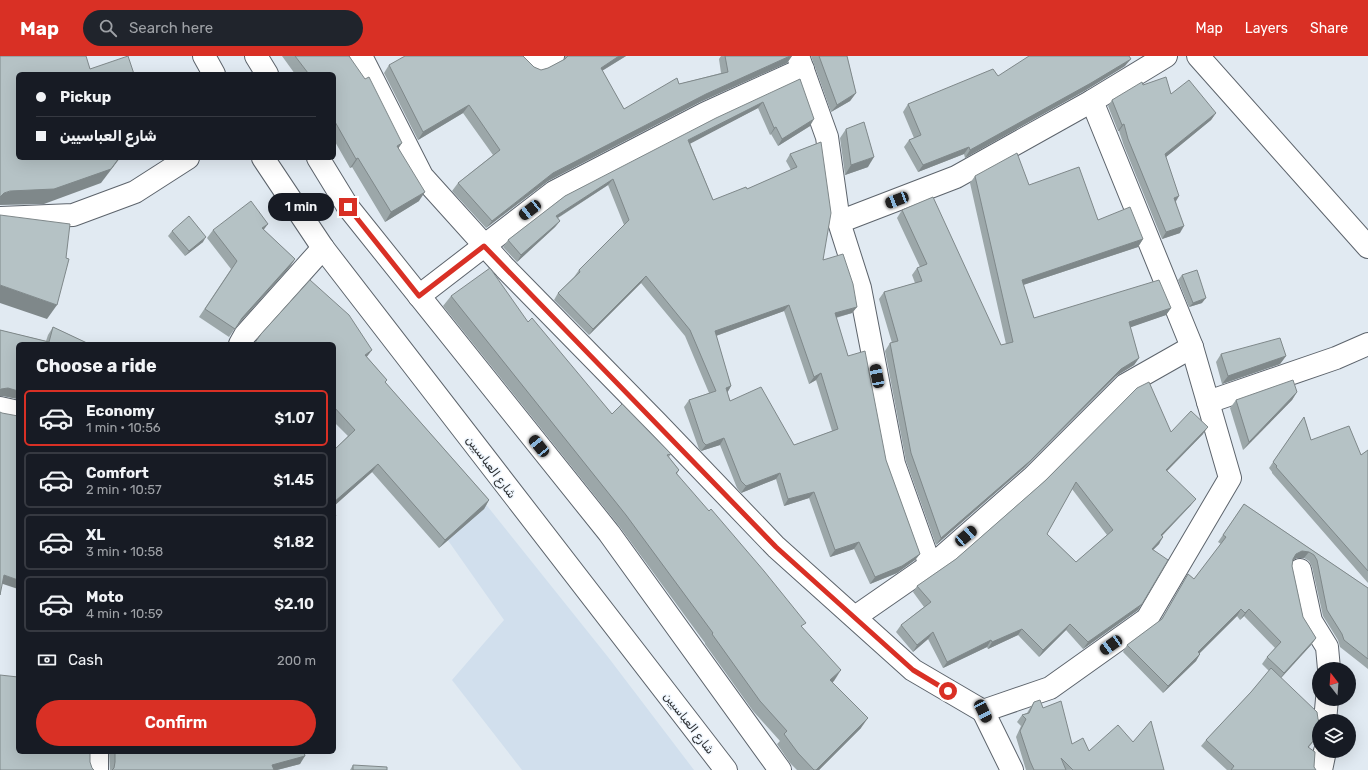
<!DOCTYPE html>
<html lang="en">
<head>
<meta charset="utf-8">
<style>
	:root { --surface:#171b24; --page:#20242c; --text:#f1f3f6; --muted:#9ea1a6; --line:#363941; --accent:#d93025 }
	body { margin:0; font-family:Rubik,"Noto Sans Arabic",sans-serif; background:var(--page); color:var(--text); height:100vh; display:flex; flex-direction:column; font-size:15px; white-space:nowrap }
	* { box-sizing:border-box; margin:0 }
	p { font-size:13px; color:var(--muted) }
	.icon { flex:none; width:22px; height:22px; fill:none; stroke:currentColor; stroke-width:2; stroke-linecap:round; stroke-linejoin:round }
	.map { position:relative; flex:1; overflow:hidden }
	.sheet { position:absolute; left:16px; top:286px; width:320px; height:412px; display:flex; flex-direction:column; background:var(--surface); border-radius:6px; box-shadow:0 4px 16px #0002 }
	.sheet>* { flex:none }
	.hud { position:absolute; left:16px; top:16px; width:320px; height:88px; border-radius:6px; box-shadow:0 4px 16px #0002; display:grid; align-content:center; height:88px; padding:0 20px; background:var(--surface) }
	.needle { width:26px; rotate:343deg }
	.buttons { position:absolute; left:1312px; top:606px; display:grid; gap:8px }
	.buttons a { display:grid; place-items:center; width:44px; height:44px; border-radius:50%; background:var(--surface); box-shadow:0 4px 16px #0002; font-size:20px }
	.end { position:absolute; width:18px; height:18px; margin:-9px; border:5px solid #d93025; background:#fff; box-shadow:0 0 0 2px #fff }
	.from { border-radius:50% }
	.bubble { position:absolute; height:28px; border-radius:14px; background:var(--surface); box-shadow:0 4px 16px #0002; font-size:13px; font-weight:600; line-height:28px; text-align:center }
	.car { position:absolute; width:12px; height:24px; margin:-12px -6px; border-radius:5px; box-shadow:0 0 3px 1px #0007; background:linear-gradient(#222 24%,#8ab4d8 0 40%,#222 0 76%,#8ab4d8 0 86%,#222 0) }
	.hud b { display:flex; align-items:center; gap:14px; height:38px; font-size:15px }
	.hud b+b { border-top:1px solid var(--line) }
	.hud i { width:10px; height:10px; background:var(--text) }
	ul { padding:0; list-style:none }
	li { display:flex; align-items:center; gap:12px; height:56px; margin:0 8px 6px; padding:0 12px; border:2px solid var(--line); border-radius:6px }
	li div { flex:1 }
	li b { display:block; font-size:15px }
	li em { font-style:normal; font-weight:600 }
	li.active { border-color:var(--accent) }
	li>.icon { width:36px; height:36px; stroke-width:1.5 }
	h2 { padding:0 20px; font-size:18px; line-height:48px }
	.pay { display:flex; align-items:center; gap:10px; height:44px; padding:0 20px; font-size:15px }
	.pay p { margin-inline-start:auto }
	.button { display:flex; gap:8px; margin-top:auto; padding:8px 20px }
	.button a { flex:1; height:46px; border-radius:24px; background:var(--accent); color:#fff; font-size:16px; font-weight:600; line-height:46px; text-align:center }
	header { display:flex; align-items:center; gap:24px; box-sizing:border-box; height:56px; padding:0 20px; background:var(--accent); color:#fff }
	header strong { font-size:19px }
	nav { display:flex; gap:22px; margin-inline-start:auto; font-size:14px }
	.search { width:280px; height:36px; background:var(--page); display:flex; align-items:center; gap:10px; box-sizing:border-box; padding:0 14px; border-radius:22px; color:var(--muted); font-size:15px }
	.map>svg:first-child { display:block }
	.built { fill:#d1dfed }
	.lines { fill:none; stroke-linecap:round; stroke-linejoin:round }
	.street-casing { stroke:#5d646c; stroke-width:24 }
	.secondary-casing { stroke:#5d646c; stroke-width:24 }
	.street { stroke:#fff; stroke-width:22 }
	.secondary { stroke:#fff; stroke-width:22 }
	.wall { fill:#9ca7a9; fill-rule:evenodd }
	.shaded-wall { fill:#7f888a }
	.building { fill:#b5c2c5; stroke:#7f888a; fill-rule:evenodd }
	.route { stroke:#d93025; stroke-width:5 }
	.labels { text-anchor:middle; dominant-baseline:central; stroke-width:3; stroke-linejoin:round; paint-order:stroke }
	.street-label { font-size:12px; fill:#2e3134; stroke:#f0f7fe }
</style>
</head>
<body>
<header>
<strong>Map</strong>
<div class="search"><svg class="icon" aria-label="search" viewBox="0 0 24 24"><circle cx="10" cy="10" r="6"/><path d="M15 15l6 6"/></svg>Search here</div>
<nav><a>Map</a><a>Layers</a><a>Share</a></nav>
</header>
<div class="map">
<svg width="1368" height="714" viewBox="0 0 1368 714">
	<rect width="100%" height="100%" fill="#e1eaf2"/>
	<path class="built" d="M 436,386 L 608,601 L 694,714 L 522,714 L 452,624 L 504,564 L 402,419 Z"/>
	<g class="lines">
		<defs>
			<g id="street">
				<path d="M 361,0 L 422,120 L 505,212 L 657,367 L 776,491 L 913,614 L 983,655 L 1050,632 L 1147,563 L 1230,422 L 1192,291 L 1092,45"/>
				<path d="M 527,0 L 537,9 L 553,0"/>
				<path d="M 798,0 L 827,81 L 839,166 L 860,232 L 894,408 L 930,509"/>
				<path d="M 1198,0 L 1368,191"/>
				<path d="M 0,162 L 73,159 L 135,136 L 188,102"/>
				<path d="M 839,166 L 956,121 L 1092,45 L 1166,0"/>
				<path d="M 419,240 L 554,136 L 706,57 L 803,13"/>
				<path d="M 240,288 L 245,279 L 323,192"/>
				<path d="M 1208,346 L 1336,302 L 1368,288"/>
				<path d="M 0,352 L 18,356"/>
				<path d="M 1300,514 L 1311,565 L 1327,591 L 1329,613"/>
				<path d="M 855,561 L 943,500 L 1033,421 L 1125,329 L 1192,291"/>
				<path d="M 983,655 L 1012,714"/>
				<path d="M 1325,665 L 1327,643"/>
				<path d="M 97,714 L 97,696"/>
				<path d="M 1321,714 L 1325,695"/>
			</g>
			<g id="secondary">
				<path d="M 204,0 L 214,18"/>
				<path d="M 256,0 L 267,18"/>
				<path d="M 263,102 L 323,192 L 726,714"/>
				<path d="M 318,102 L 348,151 L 609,477 L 780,714"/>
			</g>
		</defs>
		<use href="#street" class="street-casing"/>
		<use href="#secondary" class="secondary-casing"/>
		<use href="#street" class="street"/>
		<use href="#secondary" class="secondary"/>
	</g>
	<g class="wall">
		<path d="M 282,0 L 349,0 L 399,93 L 419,145 L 385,166 L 352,111 L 350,112 L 334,84 L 334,18 L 295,18 Z"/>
		<path d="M 565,0 L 626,0 L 602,15 L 624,53 L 679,28 L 721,17 L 719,3 L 721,0 L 792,0 L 787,7 L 700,46 L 548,125 L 486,172 L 452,135 L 458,127 L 493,99 L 463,57 L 418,84 L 384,17 L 389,9 L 524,2 L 534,11 L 541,14 L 548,12 L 565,3 Z"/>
		<path d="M 811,0 L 847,0 L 856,37 L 850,45 L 831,56 Z"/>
		<path d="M 1125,10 L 1086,34 L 965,102 L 964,98 L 918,116 L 904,91 L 909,84 L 914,82 L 903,56 L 908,48 L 998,20 Z"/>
		<path d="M 800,23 L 810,70 L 778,90 L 771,78 L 770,79 L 758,52 L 690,87 L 713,144 L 747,133 L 791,114 L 786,105 L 790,98 L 821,86 L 823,204 L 857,251 L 852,257 L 836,262 L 848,300 L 920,498 L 915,504 L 897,517 L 870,528 L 854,493 L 830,501 L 809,442 L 784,450 L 776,423 L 741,437 L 737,432 L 720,389 L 701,395 L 699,393 L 684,351 L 689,344 L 709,337 L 685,280 L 641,227 L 589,279 L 554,244 L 558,237 L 574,221 L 579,214 L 624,169 L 608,129 L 558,162 L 560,165 L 555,171 L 517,206 L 503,191 L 508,184 L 565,140 ZM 784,255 L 809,328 L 816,324 L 832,375 L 794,389 L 730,345 L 727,337 L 731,330 L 716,280 Z"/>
		<path d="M 1143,29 L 1171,38 L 1216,57 L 1211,64 L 1166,101 L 1176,145 L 1180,177 L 1162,183 L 1124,90 L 1119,75 L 1118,75 L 1108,50 L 1112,44 Z"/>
		<path d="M 846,73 L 868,111 L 845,119 L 840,82 Z"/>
		<path d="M 975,120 L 1029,129 L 1098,164 L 1143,183 L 1138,191 L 1023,229 L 1034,262 L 1171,252 L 1166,259 L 1130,271 L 1139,302 L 1134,309 L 1116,320 L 1024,412 L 936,489 L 906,405 L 885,295 L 890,287 L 892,287 L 879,243 L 884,236 L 915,227 L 912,219 L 917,212 L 920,211 L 897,162 L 902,154 L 1001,289 L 1006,288 L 970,127 Z"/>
		<path d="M 213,174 L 264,174 L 295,203 L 289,212 L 238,268 L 229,281 L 199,261 L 231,213 L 207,182 Z"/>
		<path d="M 172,175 L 203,186 L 185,200 L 168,180 Z"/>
		<path d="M 1182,219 L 1202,247 L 1189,251 L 1178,224 Z"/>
		<path d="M 451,240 L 528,266 L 612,358 L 671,398 L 669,401 L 679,414 L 677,418 L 803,572 L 834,625 L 832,626 L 861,672 L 819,714 L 797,714 L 790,707 L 777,688 L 780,685 L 753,655 L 705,588 L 705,587 L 619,470 L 443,250 Z"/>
		<path d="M 53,271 L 87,287 L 86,288 L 18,288 L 18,343 L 3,340 L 0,340 L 0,274 L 46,285 L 48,279 Z"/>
		<path d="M 334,288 L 367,301 L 387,324 L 385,326 L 489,444 L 484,453 L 439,492 L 372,416 L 334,450 L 334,394 L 348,380 L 334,366 Z"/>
		<path d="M 1221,298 L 1286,300 L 1280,308 L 1222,328 L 1216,306 Z"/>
		<path d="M 1297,336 L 1292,344 L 1243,394 L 1230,352 L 1236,344 Z"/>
		<path d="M 1304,361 L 1311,384 L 1361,399 L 1368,394 L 1368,527 L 1272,417 L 1272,416 L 1269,412 Z"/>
		<path d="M 1171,376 L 1203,378 L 1167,415 L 1191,449 L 1162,480 L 1159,488 L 1153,494 L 1138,554 L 1083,593 L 1066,574 L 1039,601 L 1018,579 L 988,593 L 987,591 L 943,612 L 928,583 L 913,596 L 896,576 L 901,569 L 924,551 L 913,536 L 917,530 L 956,503 L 1046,424 ZM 1072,433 L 1107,479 L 1076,506 L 1047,478 Z"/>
		<path d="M 1244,448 L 1368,532 L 1368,613 L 1340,591 L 1338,584 L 1323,560 L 1312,511 L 1309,505 L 1304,502 L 1297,502 L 1293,504 L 1292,510 L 1303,561 L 1316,582 L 1311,589 L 1281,622 L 1319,679 L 1309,691 L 1314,711 L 1316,714 L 1227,714 L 1201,690 L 1206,684 L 1251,636 L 1269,615 L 1262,608 L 1267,601 L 1275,592 L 1244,560 L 1240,564 L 1237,560 L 1199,597 L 1200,598 L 1196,605 L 1163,637 L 1123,596 L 1127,589 L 1161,564 L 1184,525 L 1188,518 L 1194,523 L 1221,488 L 1218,486 Z"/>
		<path d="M 1034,646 L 1043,652 L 1072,688 L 1089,695 L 1133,686 L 1164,714 L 1026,714 L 1016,681 L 1021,670 L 1017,666 L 1022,659 L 1027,657 L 1030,652 Z"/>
		<path d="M 109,696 L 304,696 L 300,708 L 277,714 L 110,714 Z"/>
		<path d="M 353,709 L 353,714 L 350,714 Z"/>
	</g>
	<g class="shaded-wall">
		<path d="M 619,0 L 626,0 L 595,19 L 601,12 Z"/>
		<path d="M 790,0 L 792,0 L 787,7 L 700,46 L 548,125 L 486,172 L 492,165 L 553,117 L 706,38 Z"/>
		<path d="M 1131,3 L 1125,10 L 1086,34 L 965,102 L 970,94 Z"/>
		<path d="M 856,37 L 850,45 L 831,56 L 837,49 Z"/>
		<path d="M 763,46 L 758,52 L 684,91 L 688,84 Z"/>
		<path d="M 469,49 L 463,57 L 418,84 L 423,76 Z"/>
		<path d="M 1216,57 L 1211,64 L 1161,105 L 1165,98 Z"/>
		<path d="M 814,63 L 810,70 L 778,90 L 782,83 Z"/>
		<path d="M 1124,68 L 1119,75 L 1118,75 L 1122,69 Z"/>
		<path d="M 776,71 L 771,78 L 770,79 L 774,72 Z"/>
		<path d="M 402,87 L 396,96 L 397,90 Z"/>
		<path d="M 969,91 L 964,98 L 918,116 L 923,109 Z"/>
		<path d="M 874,101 L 868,111 L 845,119 L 851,109 Z"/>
		<path d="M 120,102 L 101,127 L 44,148 L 0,149 L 0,141 L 4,137 Z"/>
		<path d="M 358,102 L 352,111 L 350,112 L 356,103 Z"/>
		<path d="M 613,123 L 608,129 L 551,166 L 556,160 Z"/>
		<path d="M 425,136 L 419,145 L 385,166 L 391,156 Z"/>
		<path d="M 1179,140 L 1175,147 L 1174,142 Z"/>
		<path d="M 560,165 L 555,171 L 517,206 L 521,199 Z"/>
		<path d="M 268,168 L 262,176 L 262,172 Z"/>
		<path d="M 1184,170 L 1180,177 L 1162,183 L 1166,176 Z"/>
		<path d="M 206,181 L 203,186 L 185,200 L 189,195 Z"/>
		<path d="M 1143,183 L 1138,191 L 1017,231 L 1022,224 Z"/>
		<path d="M 295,203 L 289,212 L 236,271 L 242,262 Z"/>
		<path d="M 646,220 L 641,227 L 589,279 L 593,273 Z"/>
		<path d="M 0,229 L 57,249 L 47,263 L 0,247 Z"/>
		<path d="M 1206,242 L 1202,247 L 1189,251 L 1193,247 Z"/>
		<path d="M 789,249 L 784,255 L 710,282 L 715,275 Z"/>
		<path d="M 857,251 L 852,257 L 830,263 L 835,257 Z"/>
		<path d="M 1171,252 L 1166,259 L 1123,274 L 1129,266 Z"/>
		<path d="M 372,294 L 366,302 L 365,299 Z"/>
		<path d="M 1286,300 L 1280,308 L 1222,328 L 1228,320 Z"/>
		<path d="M 1139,302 L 1134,309 L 1116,320 L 1024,412 L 936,489 L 941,482 L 1121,313 Z"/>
		<path d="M 821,317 L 816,324 L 809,328 L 814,321 Z"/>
		<path d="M 731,330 L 727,337 L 726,332 Z"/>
		<path d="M 8,332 L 18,335 L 18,343 L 3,340 L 0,340 L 0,334 L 1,333 Z"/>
		<path d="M 1297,336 L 1292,344 L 1243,394 L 1249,386 Z"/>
		<path d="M 1208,371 L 1203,378 L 1161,421 L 1166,414 Z"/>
		<path d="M 724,382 L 720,389 L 701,395 L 706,389 Z"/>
		<path d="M 378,408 L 372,416 L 334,450 L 334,446 Z"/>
		<path d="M 780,417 L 776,423 L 741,437 L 746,430 Z"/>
		<path d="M 814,436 L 809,442 L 784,450 L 788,443 Z"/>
		<path d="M 1196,443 L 1191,449 L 1156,486 L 1161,479 Z"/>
		<path d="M 489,444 L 484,453 L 439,492 L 445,484 Z"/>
		<path d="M 1163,481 L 1159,488 L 1147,500 L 1152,493 Z"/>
		<path d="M 859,486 L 854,493 L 830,501 L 835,494 Z"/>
		<path d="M 1302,495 L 1309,496 L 1304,502 L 1297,502 L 1291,505 L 1296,498 Z"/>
		<path d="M 920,498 L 915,504 L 897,517 L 870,528 L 875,521 Z"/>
		<path d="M 4,519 L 18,524 L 18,533 L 0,527 Z"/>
		<path d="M 1142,548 L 1138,554 L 1083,593 L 1088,586 Z"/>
		<path d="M 1241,553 L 1237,560 L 1194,603 L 1198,596 Z"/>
		<path d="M 1249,553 L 1244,560 L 1240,564 L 1245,557 Z"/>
		<path d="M 1070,568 L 1066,574 L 1039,601 L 1043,594 Z"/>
		<path d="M 1022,573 L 1018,579 L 988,593 L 992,586 Z"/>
		<path d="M 933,576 L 928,583 L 913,596 L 917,589 Z"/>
		<path d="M 1316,582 L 1311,589 L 1279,624 L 1284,617 Z"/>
		<path d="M 991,584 L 987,591 L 943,612 L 947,606 Z"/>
		<path d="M 1200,598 L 1196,605 L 1163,637 L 1168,630 Z"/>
		<path d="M 841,614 L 834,625 L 823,634 L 830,624 Z"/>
		<path d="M 868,662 L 861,672 L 819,714 L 816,714 Z"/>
		<path d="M 305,700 L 300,708 L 277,714 L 268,714 L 272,709 Z"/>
	</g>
	<g class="building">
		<path d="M 0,0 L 86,0 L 90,13 L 128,0 L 134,18 L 18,18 L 18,102 L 119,102 L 111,113 L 54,133 L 10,135 L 4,137 L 0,141 Z"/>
		<path d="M 295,0 L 349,0 L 365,23 L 369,21 L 402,87 L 397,90 L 425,136 L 391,156 L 358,102 L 356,103 L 334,64 L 334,18 L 306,18 L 308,17 Z"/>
		<path d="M 405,0 L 523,0 L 534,11 L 541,14 L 548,12 L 565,3 L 568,0 L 619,0 L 601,12 L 624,53 L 677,22 L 679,28 L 728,16 L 725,0 L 790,0 L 706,38 L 553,117 L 492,165 L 458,127 L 500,94 L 469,49 L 423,76 L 389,9 Z"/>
		<path d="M 819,0 L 847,0 L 856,37 L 837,49 Z"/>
		<path d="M 1029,0 L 1129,0 L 1131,3 L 1091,27 L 970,94 L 969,91 L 923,109 L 909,84 L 921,79 L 908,48 L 993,13 L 998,20 Z"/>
		<path d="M 1166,21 L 1171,38 L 1189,24 L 1216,57 L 1165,98 L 1179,140 L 1174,142 L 1184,170 L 1166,176 L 1128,83 L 1124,68 L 1122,69 L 1112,44 L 1142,26 L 1143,29 Z"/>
		<path d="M 800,23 L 814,63 L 782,83 L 776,71 L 774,72 L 763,46 L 688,84 L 713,144 L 746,131 L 747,133 L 797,111 L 790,98 L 821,86 L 831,157 L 823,204 L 843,198 L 853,228 L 857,251 L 835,257 L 848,300 L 865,295 L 886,404 L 920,498 L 902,510 L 875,521 L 859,486 L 835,494 L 814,436 L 788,443 L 780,417 L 746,430 L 741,425 L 724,382 L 706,389 L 703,386 L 689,344 L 716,335 L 690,274 L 646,220 L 593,273 L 558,237 L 580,216 L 579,214 L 629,164 L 613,123 L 556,160 L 560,165 L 521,199 L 508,184 L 565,140 L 716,62 ZM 789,249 L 814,321 L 821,317 L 838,373 L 794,389 L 761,331 L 730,345 L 726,332 L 731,330 L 715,275 Z"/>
		<path d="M 864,66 L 874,101 L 851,109 L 846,73 Z"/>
		<path d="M 1017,97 L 1029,129 L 1079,111 L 1098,164 L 1130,151 L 1143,183 L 1022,224 L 1034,262 L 1159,224 L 1171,252 L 1129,266 L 1139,302 L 1121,313 L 1030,405 L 941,482 L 911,397 L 890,287 L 898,285 L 884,236 L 922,225 L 917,212 L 927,208 L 902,154 L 933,141 L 1001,289 L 1013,286 L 975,120 Z"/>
		<path d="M 251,145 L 268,168 L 262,172 L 295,203 L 242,262 L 235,273 L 205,253 L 237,205 L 213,174 Z"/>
		<path d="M 0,159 L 70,168 L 66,202 L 69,203 L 57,249 L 0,229 Z"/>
		<path d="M 189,160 L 206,181 L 189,195 L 172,175 Z"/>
		<path d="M 490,212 L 528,266 L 532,262 L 612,358 L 622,348 L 671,398 L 667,399 L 679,414 L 676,417 L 709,455 L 711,453 L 764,515 L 806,567 L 801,570 L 841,614 L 830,624 L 868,662 L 816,714 L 814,714 L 798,697 L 784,678 L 787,675 L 760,645 L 712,578 L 713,577 L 626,459 L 451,240 Z"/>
		<path d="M 1197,214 L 1206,242 L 1193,247 L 1182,219 Z"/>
		<path d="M 310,224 L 349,259 L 372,294 L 365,299 L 387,324 L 385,326 L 489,444 L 445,484 L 378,408 L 334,446 L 334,394 L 355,374 L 334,351 L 334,288 L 254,288 L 261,278 Z"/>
		<path d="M 53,271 L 87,287 L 86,288 L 18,288 L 18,335 L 8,332 L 1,333 L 0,334 L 0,274 L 49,286 Z"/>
		<path d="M 1280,282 L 1286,300 L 1228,320 L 1221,298 Z"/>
		<path d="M 1293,324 L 1297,336 L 1249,386 L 1236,344 Z"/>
		<path d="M 1149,326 L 1171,376 L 1191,355 L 1208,371 L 1166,414 L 1196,443 L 1161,479 L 1163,481 L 1152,493 L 1168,504 L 1142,548 L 1088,586 L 1070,568 L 1043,594 L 1022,573 L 992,586 L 991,584 L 947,606 L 933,576 L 917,589 L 901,569 L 931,546 L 917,530 L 956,503 L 1046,424 L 1137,332 ZM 1076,426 L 1113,474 L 1076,506 L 1047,478 Z"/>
		<path d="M 0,356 L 2,357 L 18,360 L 18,524 L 4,519 L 0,539 Z"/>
		<path d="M 1304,361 L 1311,384 L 1349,370 L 1361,399 L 1368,394 L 1368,515 L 1276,411 L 1277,410 L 1273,406 Z"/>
		<path d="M 1244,448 L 1368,532 L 1368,603 L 1344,584 L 1342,578 L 1327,554 L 1317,504 L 1314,499 L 1309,496 L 1302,495 L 1296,498 L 1293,503 L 1292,510 L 1303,561 L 1316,582 L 1284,617 L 1267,601 L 1281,586 L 1249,553 L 1245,557 L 1241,553 L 1198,596 L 1200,598 L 1168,630 L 1127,589 L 1162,563 L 1188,518 L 1194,523 L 1226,481 L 1223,479 Z"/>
		<path d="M 334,457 L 336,459 L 334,462 Z"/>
		<path d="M 1271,612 L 1317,656 L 1318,663 L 1319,665 L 1319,678 L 1308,691 L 1315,696 L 1314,711 L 1316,714 L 1231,714 L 1234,710 L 1206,684 L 1251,636 Z"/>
		<path d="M 0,619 L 18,621 L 18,696 L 90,696 L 90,706 L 92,712 L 94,714 L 0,714 Z"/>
		<path d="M 1040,644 L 1043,652 L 1061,645 L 1072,688 L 1083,682 L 1089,695 L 1118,669 L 1133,686 L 1151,665 L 1164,714 L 1073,714 L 1061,702 L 1066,714 L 1034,714 L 1030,705 L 1020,675 L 1026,663 L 1022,659 L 1029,657 L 1034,646 Z"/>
		<path d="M 115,696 L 304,696 L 305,700 L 272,709 L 274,714 L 112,714 L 114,712 L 115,706 Z"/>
		<path d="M 353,709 L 387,711 L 387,714 L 353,714 Z"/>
	</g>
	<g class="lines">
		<path class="route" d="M 348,151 L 419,240 L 484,190 L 776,491 L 913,614 L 948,635"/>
	</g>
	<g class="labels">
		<g class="street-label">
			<text transform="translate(491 411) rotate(53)">شارع العباسيين</text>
			<text transform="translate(689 667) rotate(52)">شارع العباسيين</text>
		</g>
	</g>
</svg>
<div class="buttons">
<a><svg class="needle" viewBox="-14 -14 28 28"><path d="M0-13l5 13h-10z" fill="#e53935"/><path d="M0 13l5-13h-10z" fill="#9ea1a6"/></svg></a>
<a><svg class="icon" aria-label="layers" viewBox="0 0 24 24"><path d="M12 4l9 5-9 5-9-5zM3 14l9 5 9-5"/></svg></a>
</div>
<i class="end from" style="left:948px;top:635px"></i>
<i class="end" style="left:348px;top:151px"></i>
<div class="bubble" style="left:268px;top:137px;width:66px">1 min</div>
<i class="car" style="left:897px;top:144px;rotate:249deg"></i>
<i class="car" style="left:530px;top:154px;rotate:232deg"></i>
<i class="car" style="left:877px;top:320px;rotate:349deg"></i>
<i class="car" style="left:539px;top:390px;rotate:321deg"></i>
<i class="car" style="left:966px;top:480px;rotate:49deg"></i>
<i class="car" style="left:1111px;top:589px;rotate:235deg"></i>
<i class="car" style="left:983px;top:655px;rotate:154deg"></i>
<div class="hud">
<b><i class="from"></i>Pickup</b>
<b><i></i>شارع العباسيين</b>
</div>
<section class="sheet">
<h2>Choose a ride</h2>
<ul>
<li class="active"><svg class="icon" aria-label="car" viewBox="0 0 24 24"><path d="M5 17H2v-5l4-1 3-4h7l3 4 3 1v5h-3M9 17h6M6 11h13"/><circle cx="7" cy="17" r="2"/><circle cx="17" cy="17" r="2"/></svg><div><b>Economy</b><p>1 min · 10:56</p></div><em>$1.07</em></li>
<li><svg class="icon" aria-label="car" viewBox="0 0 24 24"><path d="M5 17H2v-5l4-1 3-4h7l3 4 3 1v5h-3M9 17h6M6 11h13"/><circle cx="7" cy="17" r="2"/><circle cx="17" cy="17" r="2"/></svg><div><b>Comfort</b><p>2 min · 10:57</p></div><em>$1.45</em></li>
<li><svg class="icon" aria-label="car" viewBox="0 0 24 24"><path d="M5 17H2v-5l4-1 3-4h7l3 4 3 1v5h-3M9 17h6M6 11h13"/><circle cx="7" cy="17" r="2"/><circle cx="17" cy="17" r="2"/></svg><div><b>XL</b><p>3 min · 10:58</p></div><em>$1.82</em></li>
<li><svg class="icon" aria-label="car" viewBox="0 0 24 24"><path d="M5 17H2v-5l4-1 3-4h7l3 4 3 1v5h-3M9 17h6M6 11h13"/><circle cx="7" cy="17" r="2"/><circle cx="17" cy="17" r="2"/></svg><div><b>Moto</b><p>4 min · 10:59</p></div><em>$2.10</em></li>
</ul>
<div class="pay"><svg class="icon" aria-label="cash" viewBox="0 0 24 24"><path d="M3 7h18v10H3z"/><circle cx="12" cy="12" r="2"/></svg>Cash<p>200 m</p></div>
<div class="button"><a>Confirm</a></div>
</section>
</div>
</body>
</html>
